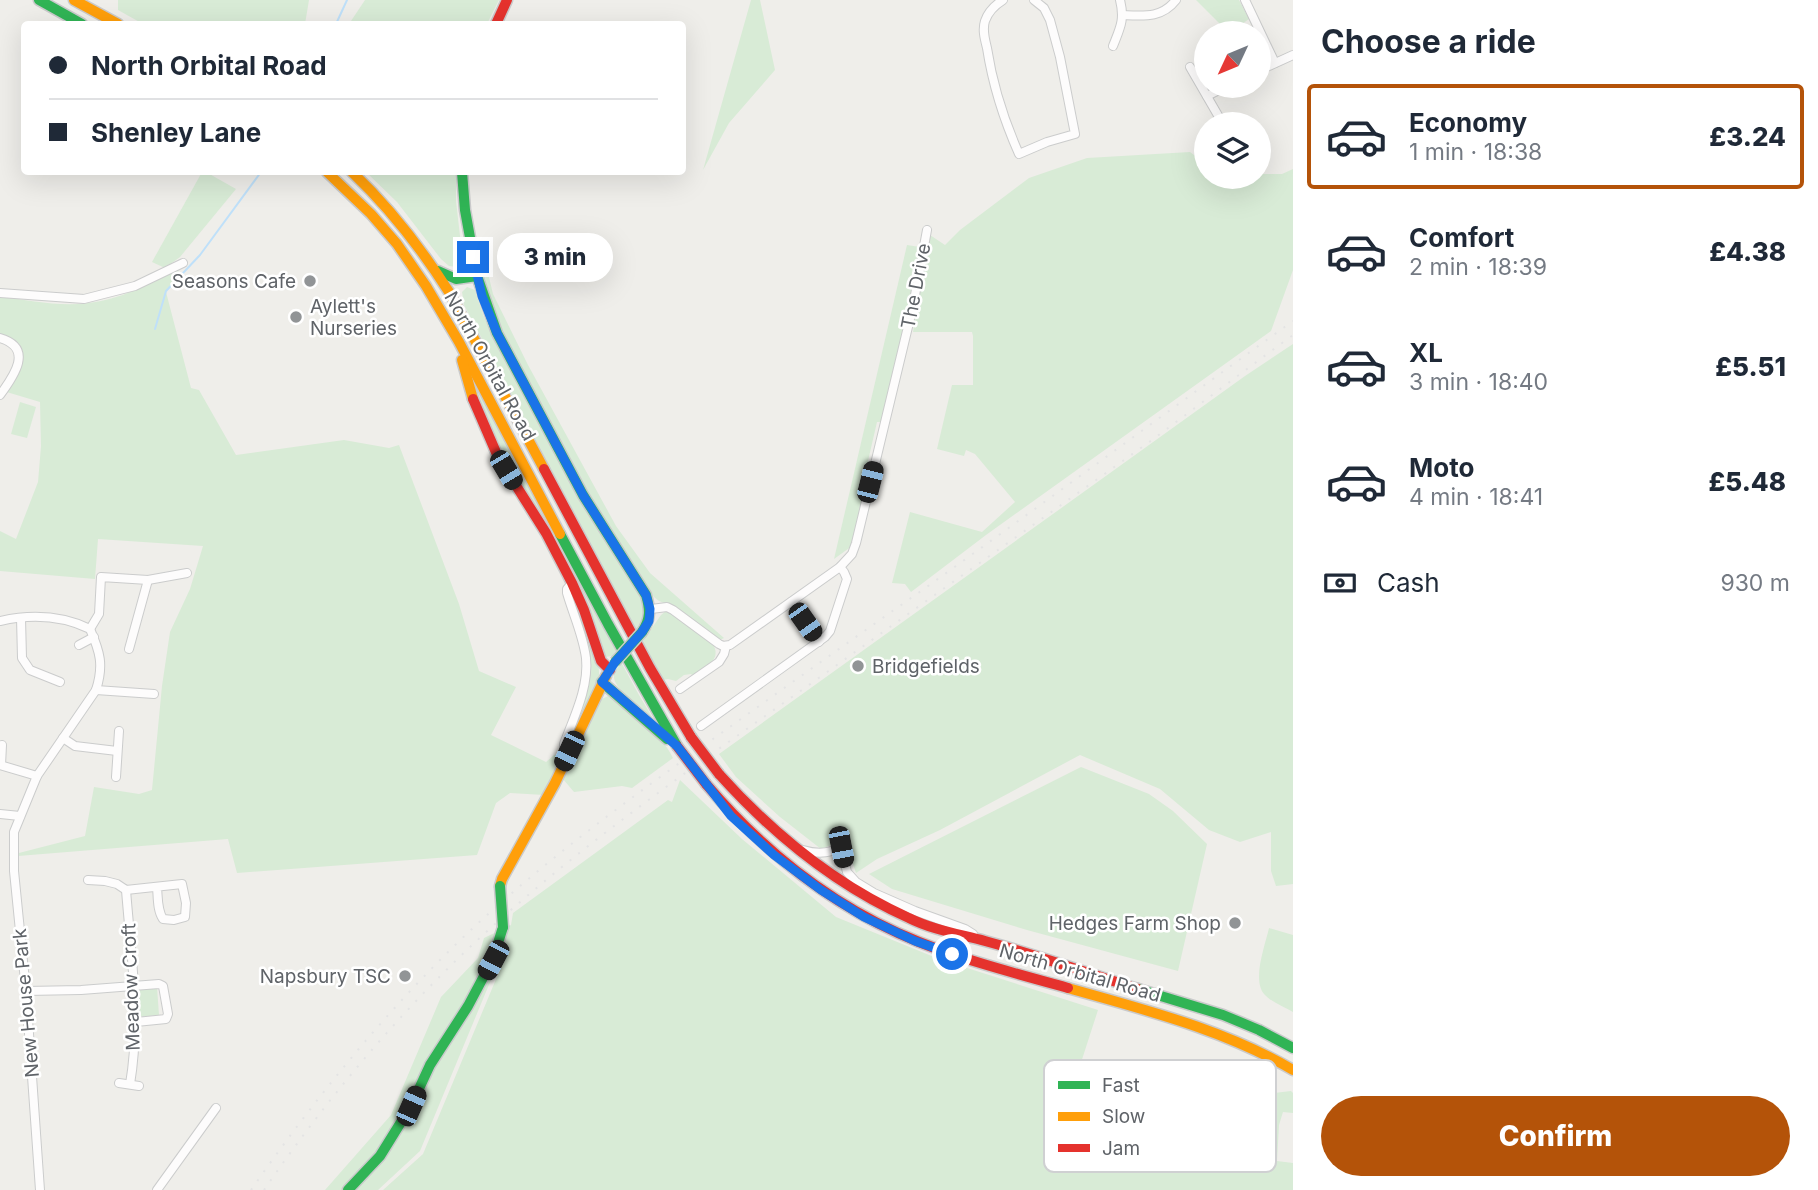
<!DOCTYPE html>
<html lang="en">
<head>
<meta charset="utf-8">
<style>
	:root { --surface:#fff; --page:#f6f6f7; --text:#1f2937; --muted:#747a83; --line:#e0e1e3; --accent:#b45309 }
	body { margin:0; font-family:Inter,sans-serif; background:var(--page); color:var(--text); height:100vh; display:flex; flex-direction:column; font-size:26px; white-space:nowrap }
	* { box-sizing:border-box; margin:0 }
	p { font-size:23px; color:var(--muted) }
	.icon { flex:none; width:38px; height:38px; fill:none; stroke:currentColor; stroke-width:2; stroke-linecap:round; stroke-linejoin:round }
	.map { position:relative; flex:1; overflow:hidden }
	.panel { display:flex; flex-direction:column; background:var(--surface); width:525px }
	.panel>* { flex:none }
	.guide { position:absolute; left:21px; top:21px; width:665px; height:154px; border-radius:7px; box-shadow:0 7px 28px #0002; display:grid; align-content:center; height:154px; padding:0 28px; background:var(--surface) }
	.needle { width:46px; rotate:226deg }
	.buttons { position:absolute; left:1194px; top:21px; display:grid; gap:14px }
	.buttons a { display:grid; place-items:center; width:77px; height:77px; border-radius:50%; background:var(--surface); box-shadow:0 7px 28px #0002; font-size:35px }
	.end { position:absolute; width:32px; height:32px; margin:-16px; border:9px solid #1a73e8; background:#fff; box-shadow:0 0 0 4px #fff }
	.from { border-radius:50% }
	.bubble { position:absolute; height:49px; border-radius:24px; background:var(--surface); box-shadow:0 7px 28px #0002; font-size:23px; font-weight:800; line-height:49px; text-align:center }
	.car { position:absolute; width:21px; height:42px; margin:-21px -10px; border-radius:9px; box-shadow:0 0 5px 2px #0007; background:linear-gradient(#222 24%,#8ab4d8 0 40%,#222 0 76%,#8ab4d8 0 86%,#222 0) }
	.guide b { display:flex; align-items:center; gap:24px; height:66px; font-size:26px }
	.guide b+b { border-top:2px solid var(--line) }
	.guide i { width:18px; height:18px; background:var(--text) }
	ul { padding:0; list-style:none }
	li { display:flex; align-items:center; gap:21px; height:105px; margin:0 14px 10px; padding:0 14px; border:4px solid transparent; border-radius:7px }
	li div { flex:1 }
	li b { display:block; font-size:26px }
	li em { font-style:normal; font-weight:800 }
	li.selected { border-color:var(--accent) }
	li>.icon { width:63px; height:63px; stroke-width:1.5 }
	h2 { padding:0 28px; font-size:32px; line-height:84px }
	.pay { display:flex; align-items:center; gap:18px; height:77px; padding:0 28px; font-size:26px }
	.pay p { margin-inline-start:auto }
	.cta { display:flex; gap:14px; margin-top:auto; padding:14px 28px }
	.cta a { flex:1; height:80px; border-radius:42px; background:var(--accent); color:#fff; font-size:28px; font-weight:800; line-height:80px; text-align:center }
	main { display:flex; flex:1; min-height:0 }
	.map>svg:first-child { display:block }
	.green { fill:#d8ebd6 }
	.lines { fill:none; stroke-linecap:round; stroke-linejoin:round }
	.stream { stroke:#bfe0f9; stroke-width:2 }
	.street-casing { stroke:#cbcccc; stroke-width:10 }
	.fast-casing { stroke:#cacacb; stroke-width:13 }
	.slow-casing { stroke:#cacacb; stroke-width:13 }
	.jam-casing { stroke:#cacacb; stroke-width:13 }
	.street { stroke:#fdfcfc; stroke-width:8 }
	.fast { stroke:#30b455; stroke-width:10 }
	.slow { stroke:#ff9f0a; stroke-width:10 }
	.jam { stroke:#e5322d; stroke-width:10 }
	.rail { stroke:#e4e4e4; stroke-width:2; stroke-dasharray:2 9; stroke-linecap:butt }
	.fast-bridge-casing { stroke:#cacacb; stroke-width:13; stroke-linecap:butt }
	.jam-bridge-casing { stroke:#cacacb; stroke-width:13; stroke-linecap:butt }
	.fast-bridge { stroke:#30b455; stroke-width:10 }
	.jam-bridge { stroke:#e5322d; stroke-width:10 }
	.route { stroke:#1a73e8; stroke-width:9 }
	.poi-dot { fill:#919496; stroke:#fff; stroke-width:2.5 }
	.labels { text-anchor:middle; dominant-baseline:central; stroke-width:5; stroke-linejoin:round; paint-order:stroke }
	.poi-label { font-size:19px; fill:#5f6368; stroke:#fff; text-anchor:end }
	.street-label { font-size:19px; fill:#5f6368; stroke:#fff }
	.key { fill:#fff; stroke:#cfd0d2; stroke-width:2 }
	.key-label { font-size:19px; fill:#5f6368 }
</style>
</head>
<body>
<main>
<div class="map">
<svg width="1293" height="1190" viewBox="0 0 1293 1190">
	<rect width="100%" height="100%" fill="#efeeea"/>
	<g class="green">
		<path d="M 118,0 L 309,0 L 305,24 L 143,24 L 118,10 Z"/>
		<path d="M 365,0 L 499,0 L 487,24 L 349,24 Z"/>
		<path d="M 751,0 L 760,0 L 775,70 L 729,123 L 703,170 Z"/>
		<path d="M 1196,0 L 1239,0 L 1249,19 L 1229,33 Z"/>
		<path d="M 1190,152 L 1206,164 L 1206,177 L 1258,177 L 1258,174 L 1282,174 L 1293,169 L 1293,270 L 1271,331 L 986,535 L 911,592 L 905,584 L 892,583 L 910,512 L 982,532 L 1015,502 L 975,454 L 966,450 L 964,456 L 937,449 L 952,385 L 973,385 L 973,336 L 972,332 L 913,332 L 930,235 L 945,245 L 960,230 L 1029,178 L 1087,158 Z"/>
		<path d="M 202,172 L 206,172 L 236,189 L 180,257 L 165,268 L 152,262 Z"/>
		<path d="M 366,172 L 456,172 L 456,201 L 463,262 L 457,267 L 449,266 L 441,259 L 397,202 Z"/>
		<path d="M 481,244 L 493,294 L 528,365 L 616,526 L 650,573 L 724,638 L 720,640 L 679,609 L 659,601 L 654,597 L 591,500 L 519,368 L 492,308 L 484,285 L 476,245 Z"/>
		<path d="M 907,245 L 920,247 L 907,320 L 883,422 L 877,422 L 868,461 L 873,462 L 852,546 L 834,559 Z"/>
		<path d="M 176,269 L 180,273 L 166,292 L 191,388 L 199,390 L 236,455 L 344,440 L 389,448 L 399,445 L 459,604 L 479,671 L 516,687 L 491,735 L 546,762 L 554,755 L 560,755 L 544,795 L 510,793 L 496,803 L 477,855 L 237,873 L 228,839 L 18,856 L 15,854 L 85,836 L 94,787 L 139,794 L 152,790 L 162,686 L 170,632 L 190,589 L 203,546 L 98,539 L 95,579 L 0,571 L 0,531 L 16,539 L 38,482 L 41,446 L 40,402 L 0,390 L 0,387 L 10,388 C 22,367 35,341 0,335 L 0,297 C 29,300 59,307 88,303 C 119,300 150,284 176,269 Z"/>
		<path d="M 467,287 L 475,290 L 484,317 L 492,334 L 638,592 C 646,608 647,615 636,629 L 464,305 L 462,292 Z"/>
		<path d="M 1293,344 L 1293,884 L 1276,886 L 1271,871 L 1271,832 L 1240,842 L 1209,830 L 1160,789 L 1080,755 L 940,830 L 877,859 L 856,873 L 848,849 L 839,842 L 821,849 L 780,817 L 736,777 L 719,754 L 1245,376 Z"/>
		<path d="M 478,389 L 616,651 L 612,656 L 605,657 L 496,446 L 473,391 Z"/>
		<path d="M 20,402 L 36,407 L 27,438 L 11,434 Z"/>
		<path d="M 580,606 C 585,623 601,659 599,676 C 598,689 582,714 576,727 L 573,725 L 588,682 L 575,608 Z"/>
		<path d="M 666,611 L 670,612 L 714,646 C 721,661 704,668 693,676 L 691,674 L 684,675 L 676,681 L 668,679 L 662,680 L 642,642 L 661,615 Z"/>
		<path d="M 621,662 L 639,695 L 654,720 C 644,711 616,691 614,678 C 613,672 618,667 621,662 Z"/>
		<path d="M 608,696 C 631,714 660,731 673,758 L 632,788 L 622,786 L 574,792 L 563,779 L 598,704 L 602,699 Z"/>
		<path d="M 1081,767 L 1149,794 L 1173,811 L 1207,844 L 1178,971 L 1027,930 L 892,889 L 869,874 Z"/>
		<path d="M 680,780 L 742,839 L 836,917 L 939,959 L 1098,1010 L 1076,1078 L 1098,1105 L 1114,1112 L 1111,1092 L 1127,1069 L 1203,1101 L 1291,1091 L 1293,1093 L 1293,1113 L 1283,1112 L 1279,1125 L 1277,1161 L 1293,1163 L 1293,1190 L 383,1190 L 423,1154 L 504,960 L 504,954 L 500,958 L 420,1151 L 378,1190 L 325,1190 L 391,1115 L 441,997 L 478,958 L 484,938 L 511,925 L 513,913 L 668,800 L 672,802 Z"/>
		<path d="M 1269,928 L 1293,935 L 1293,1012 C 1284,1007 1271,1002 1264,994 C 1252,979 1265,946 1269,928 Z"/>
		<path d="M 157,987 L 159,1015 L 139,1017 L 138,988 Z"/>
	</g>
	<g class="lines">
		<g class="stream">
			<path d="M 336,24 L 347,0"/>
			<path d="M 155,329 L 166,291 L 200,255 L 261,172"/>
		</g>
		<defs>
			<g id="street">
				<path d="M 1003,0 C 995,5 988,12 985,21 C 982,30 985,40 987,48 C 993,87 1003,118 1019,154 L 1047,142 L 1075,134 L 1060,57 L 1050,20 L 1044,8 L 1034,0"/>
				<path d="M 1245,0 L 1275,63"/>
				<path d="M 1123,15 C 1145,16 1162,18 1176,0"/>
				<path d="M 1113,46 C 1120,28 1125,20 1120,0"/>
				<path d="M 1190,67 L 1223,124"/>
				<path d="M 1258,71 L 1293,55"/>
				<path d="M 1207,96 L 1227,86"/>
				<path d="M 0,293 L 84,299 L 135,286 L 183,263"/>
				<path d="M 0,338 C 34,348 14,376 0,395"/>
				<path d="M 148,580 L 187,573"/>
				<path d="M 791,602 L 819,642"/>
				<path d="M 651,609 L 667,607 L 673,610 L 719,644 L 723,646 L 730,645 L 840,567 L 852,554 L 856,543 L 913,306 L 927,230"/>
				<path d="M 21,618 L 22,658 L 30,670 L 60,682"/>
				<path d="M 0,621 C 31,614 61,615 90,629 C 100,652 104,665 96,690 L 37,776 L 14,832 L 14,871 L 26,991 L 40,1190"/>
				<path d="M 90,629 L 99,614 L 101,577 L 148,580 L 129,649"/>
				<path d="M 79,645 L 94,637"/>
				<path d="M 680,689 L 719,662 L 724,654 L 726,646"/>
				<path d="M 96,690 L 154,694"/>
				<path d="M 701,726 L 825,637 L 830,631 L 847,579 L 844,572 L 840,567"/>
				<path d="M 63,738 L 75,746 L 117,751"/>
				<path d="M 569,752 L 564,748 L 564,744 C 574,717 589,687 586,658 C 583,635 573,614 567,593 L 567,589 L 572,583"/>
				<path d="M 0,765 L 37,776"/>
				<path d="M 1,765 L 2,745"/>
				<path d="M 116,777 L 119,731"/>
				<path d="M 0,814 L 20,816"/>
				<path d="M 803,850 C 816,854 829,854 841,847 L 847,872 L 856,882 L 874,893 L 915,911 L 965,929 L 973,934"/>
				<path d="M 88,880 L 105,881 L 117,884 L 126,890 L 182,884 L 186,903 L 185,917 L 174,920 L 163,919 C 157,910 158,897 157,887"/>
				<path d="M 126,890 C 131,954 141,1020 130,1084"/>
				<path d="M 26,991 L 81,990 L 159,984 L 163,986 L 168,1014 L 166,1019 L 136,1022"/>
				<path d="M 119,1083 L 139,1086"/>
				<path d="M 157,1190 L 216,1108"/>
			</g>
			<g id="fast">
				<path d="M 39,0 L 82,24"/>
				<path d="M 462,172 L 465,210 L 477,276 L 497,333 L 583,495 L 646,595 C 650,609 651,619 642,632"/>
				<path d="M 438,271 L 456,279 L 477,276"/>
				<path d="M 560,534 L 608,624 L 677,746"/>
				<path d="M 602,682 L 667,739"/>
				<path d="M 1138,989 L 1223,1015 L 1259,1030 L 1293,1048"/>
				<path d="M 348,1190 L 380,1156 L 411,1106 L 430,1065 L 468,1006 L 493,959 L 503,927"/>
			</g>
			<g id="slow">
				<path d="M 74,0 L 118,24"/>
				<path d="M 327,172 L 371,214 L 397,244 L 426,286 L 459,342 L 560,534"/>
				<path d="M 352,172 C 390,208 421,248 449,292 L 544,469"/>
				<path d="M 462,360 L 473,399"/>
				<path d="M 500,886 L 502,879 L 555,783 L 606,676"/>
				<path d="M 1068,988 C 1145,1010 1223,1029 1293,1070"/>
			</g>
			<g id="jam">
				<path d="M 496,24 L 507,0"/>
				<path d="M 473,399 L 498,457 L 546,533 L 572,583 L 584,610 L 601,661 L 610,670"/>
				<path d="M 544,469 L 650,668 L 691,737"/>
				<path d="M 719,774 C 773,834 835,885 909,918 C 933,930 959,934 985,941 C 1037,955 1087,973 1138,989"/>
				<path d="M 706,784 C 765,853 834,908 919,942 C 967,961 1018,974 1068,988"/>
			</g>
		</defs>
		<use href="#street" class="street-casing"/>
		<use href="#fast" class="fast-casing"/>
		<use href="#slow" class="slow-casing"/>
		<use href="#jam" class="jam-casing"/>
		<use href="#street" class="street"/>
		<use href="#fast" class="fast"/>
		<use href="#slow" class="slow"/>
		<use href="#jam" class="jam"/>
		<g class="rail">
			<path d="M 251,1190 C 320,1091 398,996 487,915 C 560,849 640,791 720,734 C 787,686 854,638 921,591 C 1046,502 1169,410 1293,321"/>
			<path d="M 264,1190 C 330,1094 407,1003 494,925 C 606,824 733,740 855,652 C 954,581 1053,511 1152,440 C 1199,405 1245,370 1293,335"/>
		</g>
		<defs>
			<g id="fast-bridge">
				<path d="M 615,662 L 642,632"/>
				<path d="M 500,886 L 503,927"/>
			</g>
			<g id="jam-bridge">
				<path d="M 691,737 L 719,774"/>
				<path d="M 677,746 L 706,784"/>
			</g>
		</defs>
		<use href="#fast-bridge" class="fast-bridge-casing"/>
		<use href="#jam-bridge" class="jam-bridge-casing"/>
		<use href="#fast-bridge" class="fast-bridge"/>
		<use href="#jam-bridge" class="jam-bridge"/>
	</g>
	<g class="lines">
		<path class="route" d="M 473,257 L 482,296 L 497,333 L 583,495 L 646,595 L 650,609 L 649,621 L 642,632 L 615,662 L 602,682 L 677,746 L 731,816 L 774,855 L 821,890 L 864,917 L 915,941 L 952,954"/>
	</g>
	<g class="poi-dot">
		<circle cx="310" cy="281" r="7"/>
		<circle cx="296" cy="317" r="7"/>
		<circle cx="858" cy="666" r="7"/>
		<circle cx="1235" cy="923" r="7"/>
		<circle cx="405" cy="976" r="7"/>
	</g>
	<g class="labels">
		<g class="poi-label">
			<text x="296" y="281">Seasons Cafe</text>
			<text x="310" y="306" text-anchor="start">Aylett's<tspan x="310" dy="22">Nurseries</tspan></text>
			<text x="872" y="666" text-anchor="start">Bridgefields</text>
			<text x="1221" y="923">Hedges Farm Shop</text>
			<text x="391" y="976">Napsbury TSC</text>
		</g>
		<g class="street-label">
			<text transform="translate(916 286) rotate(-79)">The Drive</text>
			<text transform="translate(490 366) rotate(61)">North Orbital Road</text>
			<text transform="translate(1080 973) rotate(16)">North Orbital Road</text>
			<text transform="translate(131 987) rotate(-92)">Meadow Croft</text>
			<text transform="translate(26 1003) rotate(-95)">New House Park</text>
		</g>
	</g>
	<rect x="1044" y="1060" width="232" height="112" rx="10" class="key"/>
	<rect x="1058" y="1081" width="32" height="8" fill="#30b455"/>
	<rect x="1058" y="1112" width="32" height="9" fill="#ff9f0a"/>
	<rect x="1058" y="1144" width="32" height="8" fill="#e5322d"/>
	<g class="key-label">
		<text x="1102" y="1092">Fast</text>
		<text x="1102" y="1123">Slow</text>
		<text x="1102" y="1155">Jam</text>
	</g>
</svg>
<div class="buttons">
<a><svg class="needle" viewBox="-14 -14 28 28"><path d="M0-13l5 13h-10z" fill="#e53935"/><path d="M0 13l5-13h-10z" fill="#747a83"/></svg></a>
<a><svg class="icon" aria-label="layers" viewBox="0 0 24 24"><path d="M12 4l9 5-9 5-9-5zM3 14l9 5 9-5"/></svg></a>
</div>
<i class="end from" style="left:952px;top:954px"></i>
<i class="end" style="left:473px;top:257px"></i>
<div class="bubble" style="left:497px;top:233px;width:116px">3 min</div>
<i class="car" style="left:506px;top:470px;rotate:149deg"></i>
<i class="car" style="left:870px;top:482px;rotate:14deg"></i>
<i class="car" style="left:805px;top:622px;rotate:145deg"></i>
<i class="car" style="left:569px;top:751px;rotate:205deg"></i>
<i class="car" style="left:841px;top:847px;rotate:169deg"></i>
<i class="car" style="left:493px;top:960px;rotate:208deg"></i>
<i class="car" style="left:411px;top:1106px;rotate:24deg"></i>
<div class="guide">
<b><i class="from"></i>North Orbital Road</b>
<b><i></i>Shenley Lane</b>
</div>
</div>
<section class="panel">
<h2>Choose a ride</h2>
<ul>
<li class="selected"><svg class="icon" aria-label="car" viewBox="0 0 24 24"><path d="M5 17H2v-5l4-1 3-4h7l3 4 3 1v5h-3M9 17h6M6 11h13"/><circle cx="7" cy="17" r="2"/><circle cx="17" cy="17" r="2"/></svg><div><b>Economy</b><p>1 min · 18:38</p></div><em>£3.24</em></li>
<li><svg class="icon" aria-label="car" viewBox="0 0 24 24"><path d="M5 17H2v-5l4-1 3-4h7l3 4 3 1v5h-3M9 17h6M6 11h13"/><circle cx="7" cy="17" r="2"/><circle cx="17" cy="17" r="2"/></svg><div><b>Comfort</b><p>2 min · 18:39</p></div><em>£4.38</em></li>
<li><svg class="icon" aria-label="car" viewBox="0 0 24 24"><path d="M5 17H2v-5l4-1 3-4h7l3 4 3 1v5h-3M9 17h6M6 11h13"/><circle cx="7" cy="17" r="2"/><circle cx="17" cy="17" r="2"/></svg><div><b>XL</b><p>3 min · 18:40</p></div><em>£5.51</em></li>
<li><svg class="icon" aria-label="car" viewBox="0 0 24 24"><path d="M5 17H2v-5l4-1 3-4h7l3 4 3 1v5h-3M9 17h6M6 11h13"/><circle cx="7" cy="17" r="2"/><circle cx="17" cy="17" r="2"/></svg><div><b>Moto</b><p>4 min · 18:41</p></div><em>£5.48</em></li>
</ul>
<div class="pay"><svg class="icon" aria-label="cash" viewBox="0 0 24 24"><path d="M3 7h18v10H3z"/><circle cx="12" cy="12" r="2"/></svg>Cash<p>930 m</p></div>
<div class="cta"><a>Confirm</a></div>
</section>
</main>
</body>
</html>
